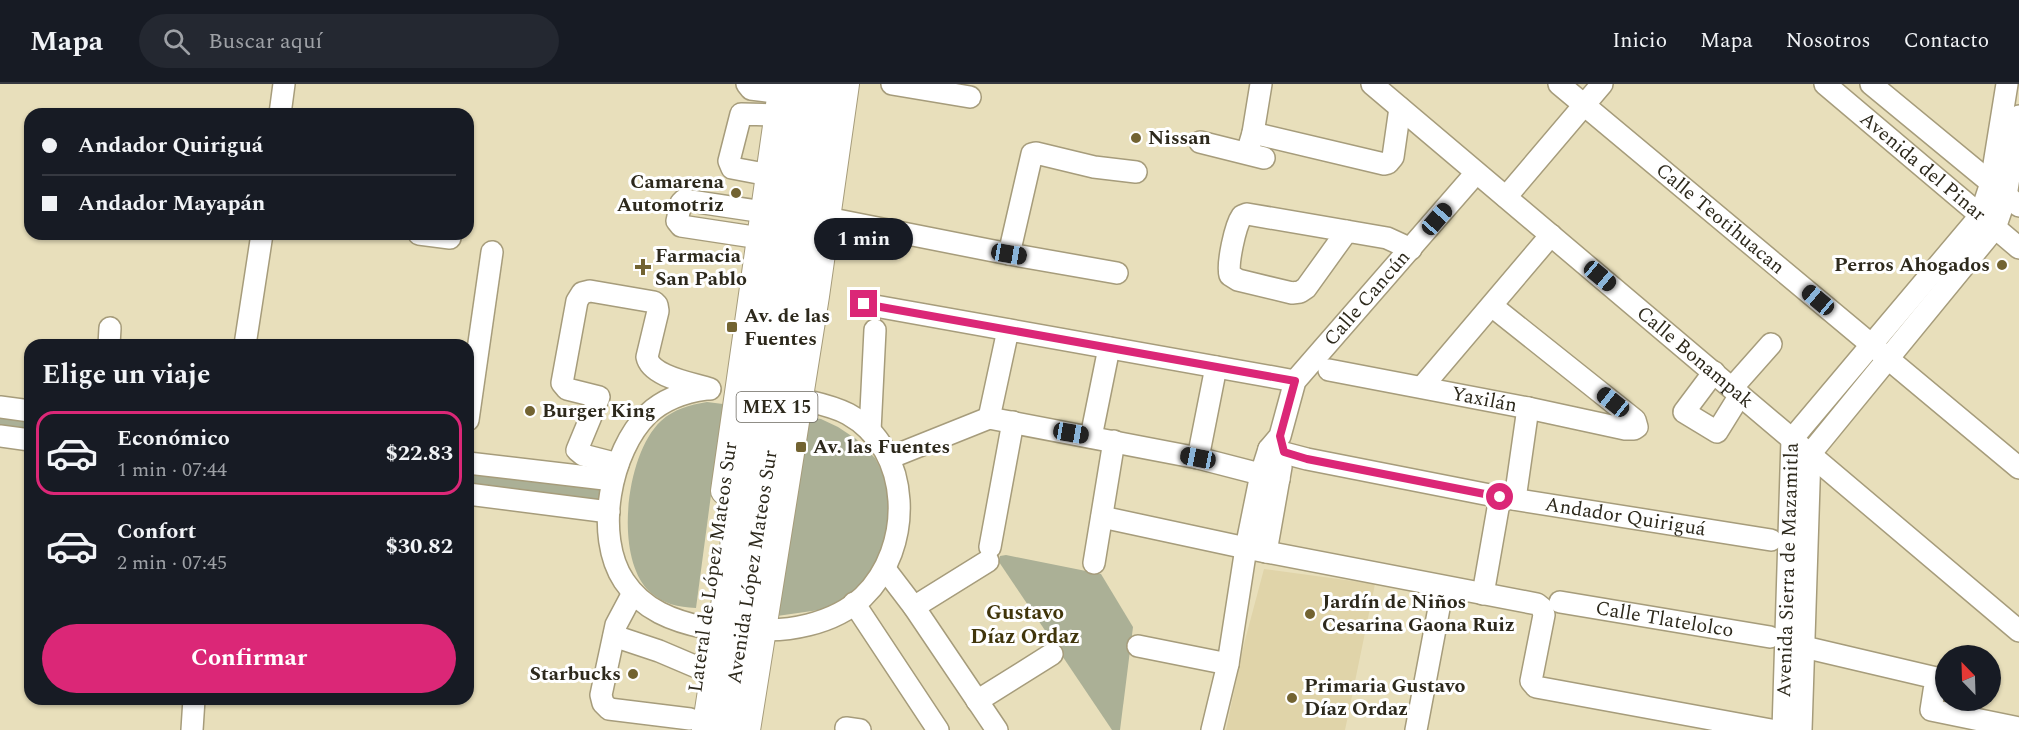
<!DOCTYPE html>
<html lang="es">
<head>
<meta charset="utf-8">
<style>
	:root { --surface:#171b24; --page:#242831; --text:#f1f3f6; --muted:#9ea1a6; --line:#363941; --accent:#db2777 }
	body { margin:0; font-family:Spectral,serif; background:var(--page); color:var(--text); height:100vh; display:flex; flex-direction:column; font-size:22px; white-space:nowrap }
	* { box-sizing:border-box; margin:0 }
	p { font-size:20px; color:var(--muted) }
	.icon { flex:none; width:33px; height:33px; fill:none; stroke:currentColor; stroke-width:2; stroke-linecap:round; stroke-linejoin:round }
	.map { position:relative; flex:1; overflow:hidden }
	.drawer { position:absolute; left:24px; top:255px; width:450px; height:366px; display:flex; flex-direction:column; background:var(--surface); border-radius:18px; box-shadow:0 2px 4px #0004 }
	.drawer>* { flex:none }
	.guide { position:absolute; left:24px; top:24px; width:450px; height:132px; border-radius:18px; box-shadow:0 2px 4px #0004; display:grid; align-content:center; height:132px; padding:0 18px; background:var(--surface) }
	.needle { width:39px; rotate:337deg }
	.buttons { position:absolute; left:1935px; top:561px; display:grid; gap:12px }
	.buttons a { display:grid; place-items:center; width:66px; height:66px; border-radius:50%; background:var(--surface); box-shadow:0 2px 4px #0004; font-size:30px }
	.end { position:absolute; width:27px; height:27px; margin:-14px; border:8px solid #db2777; background:#fff; box-shadow:0 0 0 3px #fff }
	.from { border-radius:50% }
	.bubble { position:absolute; height:42px; border-radius:21px; background:var(--surface); box-shadow:0 2px 4px #0004; font-size:20px; font-weight:700; line-height:42px; text-align:center }
	.car { position:absolute; width:18px; height:36px; margin:-18px -9px; border-radius:8px; box-shadow:0 0 4px 2px #0007; background:linear-gradient(#222 24%,#8ab4d8 0 40%,#222 0 76%,#8ab4d8 0 86%,#222 0) }
	.guide b { display:flex; align-items:center; gap:21px; height:57px; font-size:22px }
	.guide b+b { border-top:2px solid var(--line) }
	.guide i { width:15px; height:15px; background:var(--text) }
	ul { padding:0; list-style:none }
	li { display:flex; align-items:center; gap:18px; height:84px; margin:0 12px 9px; padding:0 6px; border:3px solid transparent; border-radius:18px }
	li div { flex:1 }
	li b { display:block; font-size:22px }
	li em { font-style:normal; font-weight:700 }
	li.on { border-color:var(--accent) }
	li>.icon { width:54px; height:54px; stroke-width:1.5 }
	h2 { padding:0 18px; font-size:27px; line-height:72px }
	.primary-button { display:flex; gap:12px; margin-top:auto; padding:12px 18px }
	.primary-button a { flex:1; height:69px; border-radius:36px; background:var(--accent); color:#fff; font-size:24px; font-weight:700; line-height:69px; text-align:center }
	header { display:flex; align-items:center; gap:36px; box-sizing:border-box; height:84px; padding:0 30px; background:var(--surface); border-bottom:2px solid var(--line) }
	header strong { font-size:28px }
	nav { display:flex; gap:33px; margin-inline-start:auto; font-size:21px }
	.search { width:420px; height:54px; background:var(--page); display:flex; align-items:center; gap:15px; box-sizing:border-box; padding:0 21px; border-radius:33px; color:var(--muted); font-size:22px }
	.map>svg:first-child { display:block }
	.built { fill:#e0d4a9 }
	.green { fill:#abb096 }
	.lines { fill:none; stroke-linecap:round; stroke-linejoin:round }
	.minor-casing { stroke:#a69c7b; stroke-width:24 }
	.major-casing { stroke:#a69c7b; stroke-width:28 }
	.minor { stroke:#fff; stroke-width:21 }
	.major { stroke:#fff; stroke-width:26 }
	.route { stroke:#db2777; stroke-width:8 }
	.poi-dot { fill:#726331; stroke:#fff; stroke-width:2 }
	.labels { text-anchor:middle; dominant-baseline:central; stroke-width:6; stroke-linejoin:round; paint-order:stroke }
	.shield { fill:#fff; stroke:#6c6960; stroke-width:1.5 }
	.shield-label { font-size:18px; font-weight:bold; fill:#2d291c }
	.poi-label { font-size:20px; font-weight:bold; fill:#2d291c; stroke:#fff; text-anchor:start }
	.street-label { font-size:20px; fill:#2d291c; stroke:#fff }
	.neighbourhood-label { font-size:21px; font-weight:bold; fill:#40350b; stroke:#fff }
</style>
</head>
<body>
<header>
<strong>Mapa</strong>
<div class="search"><svg class="icon" aria-label="search" viewBox="0 0 24 24"><circle cx="10" cy="10" r="6"/><path d="M15 15l6 6"/></svg>Buscar aquí</div>
<nav><a>Inicio</a><a>Mapa</a><a>Nosotros</a><a>Contacto</a></nav>
</header>
<div class="map">
<svg width="2019" height="646" viewBox="0 0 2019 646">
	<rect width="100%" height="100%" fill="#e8dfbb"/>
	<path class="built" d="M 1264,485 L 1375,500 L 1345,646 L 1226,646 L 1244,560 Z"/>
	<g class="green">
		<path d="M 707,318 L 723,320 L 696,524 C 678,523 663,520 650,508 C 613,474 626,369 661,337 C 674,325 689,321 707,318 Z"/>
		<path d="M 0,329 L 30,333 L 30,349 L 0,345 Z"/>
		<path d="M 804,332 L 821,335 L 838,343 L 856,355 L 875,374 L 887,397 L 892,421 L 887,460 L 861,501 L 845,515 L 826,525 L 777,532 Z"/>
		<path d="M 468,386 L 605,402 L 600,417 L 468,402 Z"/>
		<path d="M 1006,471 L 1101,490 L 1133,543 L 1120,646 L 1112,646 L 999,478 L 1000,472 Z"/>
	</g>
	<g class="lines">
		<defs>
			<g id="minor">
				<path d="M 747,0 L 751,5 L 781,9"/>
				<path d="M 892,0 L 970,13"/>
				<path id="s1" d="M 1372,0 L 2019,547"/>
				<path id="s2" d="M 1559,0 L 2019,384"/>
				<path id="s3" d="M 1825,0 L 2019,164"/>
				<path d="M 1871,0 L 2019,122"/>
				<path d="M 280,30 L 284,0"/>
				<path d="M 1253,49 L 1384,80 L 1388,79 L 1393,73 L 1400,24"/>
				<path d="M 1200,58 L 1264,74"/>
				<path d="M 1247,69 L 1253,49 L 1261,0"/>
				<path d="M 769,91 L 732,84 L 729,77 L 741,30 L 778,31"/>
				<path d="M 1506,113 L 1602,0"/>
				<path d="M 827,134 L 1009,170 L 1117,189"/>
				<path d="M 1347,147 L 1306,204 L 1300,208 L 1292,209 L 1238,196 L 1230,191 C 1227,180 1235,142 1242,132 L 1247,130 L 1387,154 L 1411,165"/>
				<path d="M 419,150 L 450,154"/>
				<path d="M 760,154 L 681,142 L 677,137 L 681,119 L 684,116 L 764,128"/>
				<path d="M 1009,170 L 1032,70 L 1036,69 L 1094,83 L 1136,88"/>
				<path d="M 864,220 L 1295,297"/>
				<path d="M 109,261 L 110,244"/>
				<path d="M 245,261 L 262,150"/>
				<path id="s4" d="M 1329,286 L 1528,324 L 1625,345 L 1634,345 L 1637,343 L 1635,336 L 1630,332 L 1492,222"/>
				<path d="M 1714,288 L 1684,328 L 1717,348 L 1740,311"/>
				<path d="M 1422,303 L 1551,151"/>
				<path d="M 1732,304 L 1771,260"/>
				<path d="M 0,323 L 30,327"/>
				<path d="M 989,334 L 1008,246"/>
				<path d="M 468,336 L 492,168"/>
				<path d="M 870,347 L 875,246"/>
				<path d="M 0,352 L 30,356"/>
				<path d="M 1091,353 L 1109,264"/>
				<path id="s5" d="M 1269,365 L 1307,375 L 1500,413 L 1771,456"/>
				<path d="M 889,374 L 989,334 L 1198,374 L 1279,395"/>
				<path d="M 1198,374 L 1216,283"/>
				<path d="M 468,379 L 613,396"/>
				<path d="M 618,380 L 583,371 L 577,366 L 599,313 L 567,305 L 562,299 L 577,217 L 582,209 L 590,207 L 654,218 L 657,221 L 658,227 L 647,273 C 651,293 692,299 710,305"/>
				<path d="M 468,410 L 609,428"/>
				<path d="M 1515,415 L 1528,324"/>
				<path d="M 1102,433 L 1246,464 L 1537,520 L 1542,524 L 1544,531 L 1531,597 L 1536,603 L 1771,646"/>
				<path d="M 990,463 L 1013,338"/>
				<path d="M 1266,468 L 1281,383"/>
				<path d="M 1094,479 L 1114,357"/>
				<path d="M 885,485 L 914,523 L 997,646"/>
				<path d="M 633,509 L 616,541 L 601,611 L 603,619 L 609,625 L 690,635"/>
				<path d="M 1483,510 L 1500,413"/>
				<path id="s6" d="M 1560,518 L 1770,553"/>
				<path d="M 854,519 L 938,646"/>
				<path d="M 914,523 L 988,477"/>
				<path d="M 706,544 C 673,537 643,526 624,497 C 594,452 610,367 648,330 C 664,315 684,308 706,305"/>
				<path d="M 747,544 C 785,550 834,540 863,513 C 914,464 913,366 848,330 C 833,322 816,319 800,315"/>
				<path d="M 614,552 L 659,567 L 699,584"/>
				<path d="M 1138,562 L 1228,580"/>
				<path d="M 1804,563 L 1936,594 L 1931,626 L 2019,644"/>
				<path d="M 977,617 L 1052,570"/>
				<path d="M 846,644 L 860,646"/>
				<path d="M 192,646 L 194,615"/>
				<path id="s7" d="M 1212,646 L 1228,580 L 1246,464 L 1261,390 L 1269,365 L 1280,352 L 1295,297 L 1476,89"/>
				<path d="M 1416,646 L 1443,503"/>
				<path id="s8" d="M 1783,646 L 1792,355 L 1980,132 L 1991,99 L 2007,0"/>
				<path d="M 1801,646 L 1810,370 L 1995,144 L 2006,112 L 2019,32"/>
			</g>
			<g id="major">
				<path d="M 724,407 L 782,0"/>
				<path d="M 705,646 L 804,0"/>
				<path id="s9" d="M 727,646 L 828,0"/>
				<path d="M 747,646 L 816,212 L 846,0"/>
			</g>
		</defs>
		<use href="#minor" class="minor-casing"/>
		<use href="#major" class="major-casing"/>
		<use href="#minor" class="minor"/>
		<use href="#major" class="major"/>
	</g>
	<g class="lines">
		<path class="route" d="M 864,220 L 1295,297 L 1280,352 L 1284,368 L 1307,375 L 1500,413"/>
	</g>
	<g class="poi-dot">
		<circle cx="1136" cy="54" r="6"/>
		<circle cx="736" cy="109" r="6"/>
		<circle cx="2002" cy="181" r="6"/>
		<path d="M640 174h6v6h6v6h-6v6h-6v-6h-6v-6h6z"/>
		<rect x="726" y="237" width="12" height="12" rx="3"/>
		<circle cx="530" cy="327" r="6"/>
		<rect x="795" y="357" width="12" height="12" rx="3"/>
		<circle cx="1310" cy="530" r="6"/>
		<circle cx="633" cy="590" r="6"/>
		<circle cx="1292" cy="614" r="6"/>
	</g>
	<g class="labels">
		<rect class="shield" x="736.5" y="308" width="81" height="30" rx="4.5"/>
		<g class="shield-label">
			<text x="777" y="323">MEX 15</text>
		</g>
		<g class="poi-label">
			<text x="1148" y="54">Nissan</text>
			<text x="724" y="98" text-anchor="end">Camarena<tspan x="724" dy="23">Automotriz</tspan></text>
			<text x="655" y="172">Farmacia<tspan x="655" dy="23">San Pablo</tspan></text>
			<text x="1990" y="181" text-anchor="end">Perros Ahogados</text>
			<text x="744" y="232">Av. de las<tspan x="744" dy="23">Fuentes</tspan></text>
			<text x="542" y="327">Burger King</text>
			<text x="813" y="363">Av. las Fuentes</text>
			<text x="1322" y="518">Jardín de Niños<tspan x="1322" dy="23">Cesarina Gaona Ruiz</tspan></text>
			<text x="621" y="590" text-anchor="end">Starbucks</text>
			<text x="1304" y="602">Primaria Gustavo<tspan x="1304" dy="23">Díaz Ordaz</tspan></text>
		</g>
		<g class="street-label">
			<text stroke="none"><textPath href="#s3" startOffset="128">Avenida del Pinar</textPath></text>
			<text stroke="none"><textPath href="#s2" startOffset="210">Calle Teotihuacan</textPath></text>
			<text stroke="none"><textPath href="#s7" startOffset="471">Calle Cancún</textPath></text>
			<text stroke="none"><textPath href="#s1" startOffset="423">Calle Bonampak</textPath></text>
			<text stroke="none"><textPath href="#s4" startOffset="158">Yaxilán</textPath></text>
			<text stroke="none"><textPath href="#s5" startOffset="363">Andador Quiriguá</textPath></text>
			<text transform="translate(713 483) rotate(-82)">Lateral de López Mateos Sur</text>
			<text stroke="none"><textPath href="#s9" startOffset="165">Avenida López Mateos Sur</textPath></text>
			<text stroke="none"><textPath href="#s8" startOffset="160">Avenida Sierra de Mazamitla</textPath></text>
			<text stroke="none"><textPath href="#s6" startOffset="106">Calle Tlatelolco</textPath></text>
		</g>
		<g class="neighbourhood-label">
			<text x="1025" y="529">Gustavo<tspan x="1025" dy="24">Díaz Ordaz</tspan></text>
		</g>
	</g>
</svg>
<div class="buttons">
<a><svg class="needle" viewBox="-14 -14 28 28"><path d="M0-13l5 13h-10z" fill="#e53935"/><path d="M0 13l5-13h-10z" fill="#9ea1a6"/></svg></a>
</div>
<i class="end from" style="left:1500px;top:413px"></i>
<i class="end" style="left:864px;top:220px"></i>
<div class="bubble" style="left:814px;top:134px;width:99px">1 min</div>
<i class="car" style="left:1437px;top:135px;rotate:41deg"></i>
<i class="car" style="left:1009px;top:170px;rotate:100deg"></i>
<i class="car" style="left:1600px;top:192px;rotate:130deg"></i>
<i class="car" style="left:1818px;top:216px;rotate:310deg"></i>
<i class="car" style="left:1613px;top:318px;rotate:309deg"></i>
<i class="car" style="left:1071px;top:349px;rotate:100deg"></i>
<i class="car" style="left:1198px;top:374px;rotate:281deg"></i>
<div class="guide">
<b><i class="from"></i>Andador Quiriguá</b>
<b><i></i>Andador Mayapán</b>
</div>
<section class="drawer">
<h2>Elige un viaje</h2>
<ul>
<li class="on"><svg class="icon" aria-label="car" viewBox="0 0 24 24"><path d="M5 17H2v-5l4-1 3-4h7l3 4 3 1v5h-3M9 17h6M6 11h13"/><circle cx="7" cy="17" r="2"/><circle cx="17" cy="17" r="2"/></svg><div><b>Económico</b><p>1 min · 07:44</p></div><em>$22.83</em></li>
<li><svg class="icon" aria-label="car" viewBox="0 0 24 24"><path d="M5 17H2v-5l4-1 3-4h7l3 4 3 1v5h-3M9 17h6M6 11h13"/><circle cx="7" cy="17" r="2"/><circle cx="17" cy="17" r="2"/></svg><div><b>Confort</b><p>2 min · 07:45</p></div><em>$30.82</em></li>
</ul>
<div class="primary-button"><a>Confirmar</a></div>
</section>
</div>
</body>
</html>
